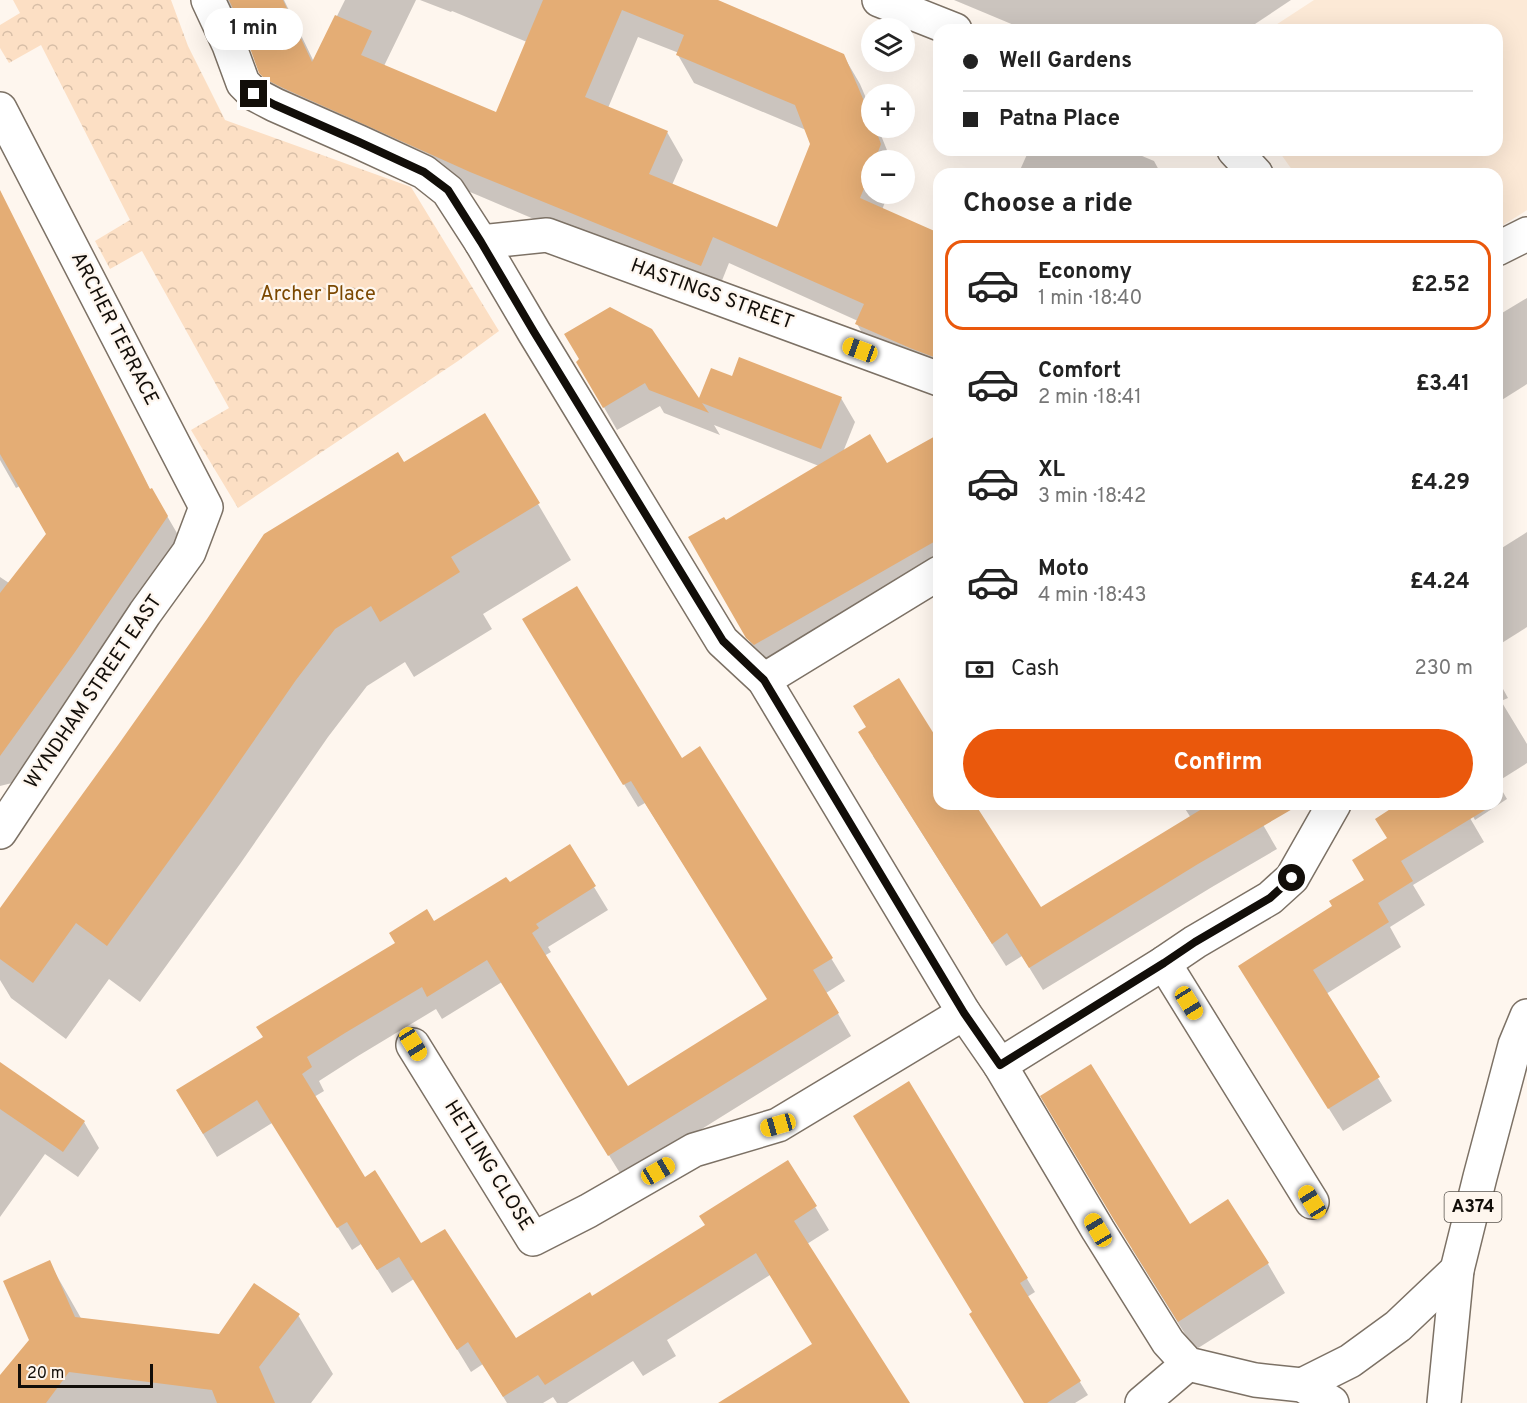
<!DOCTYPE html>
<html lang="en">
<head>
<meta charset="utf-8">
<style>
	:root { --surface:#fff; --page:#f6f6f6; --text:#222; --muted:#767676; --line:#e0e0e0; --accent:#ea580c }
	body { margin:0; font-family:Overpass,sans-serif; background:var(--page); color:var(--text); height:100vh; display:flex; flex-direction:column; font-size:22px; white-space:nowrap }
	* { box-sizing:border-box; margin:0 }
	p { font-size:20px; color:var(--muted) }
	.icon { flex:none; width:33px; height:33px; fill:none; stroke:currentColor; stroke-width:2; stroke-linecap:round; stroke-linejoin:round }
	.map { position:relative; flex:1; overflow:hidden }
	.panel { position:absolute; left:933px; top:168px; width:570px; height:642px; display:flex; flex-direction:column; background:var(--surface); border-radius:18px; box-shadow:0 6px 24px #0002 }
	.panel>* { flex:none }
	.banner { position:absolute; left:933px; top:24px; width:570px; height:132px; border-radius:18px; box-shadow:0 6px 24px #0002; display:grid; align-content:center; height:132px; padding:0 30px; background:var(--surface) }
	.controls { position:absolute; left:861px; top:18px; display:grid; gap:12px }
	.controls a { display:grid; place-items:center; width:54px; height:54px; border-radius:50%; background:var(--surface); box-shadow:0 6px 24px #0002; font-size:30px }
	.scale { position:absolute; left:18px; bottom:15px; width:135px; box-sizing:border-box; padding-left:6px; border:3px solid #120e09; border-top:0; font-size:16px; line-height:21px; white-space:nowrap; color:#120e09; -webkit-text-stroke:4px #fef6ee; paint-order:stroke }
	.end { position:absolute; width:27px; height:27px; margin:-14px; border:8px solid #120e09; background:#fff; box-shadow:0 0 0 3px #fff }
	.from { border-radius:50% }
	.bubble { position:absolute; height:42px; border-radius:21px; background:var(--surface); box-shadow:0 6px 24px #0002; font-size:20px; font-weight:700; line-height:42px; text-align:center }
	.car { position:absolute; width:18px; height:36px; margin:-18px -9px; border-radius:8px; box-shadow:0 0 4px 2px #0007; background:linear-gradient(#f5c518 24%,#345 0 40%,#f5c518 0 76%,#345 0 86%,#f5c518 0) }
	.banner b { display:flex; align-items:center; gap:21px; height:57px; font-size:22px }
	.banner b+b { border-top:2px solid var(--line) }
	.banner i { width:15px; height:15px; background:var(--text) }
	ul { padding:0; list-style:none }
	li { display:flex; align-items:center; gap:18px; height:90px; margin:0 12px 9px; padding:0 18px; border:3px solid transparent; border-radius:18px }
	li div { flex:1 }
	li b { display:block; font-size:22px }
	li em { font-style:normal; font-weight:700 }
	li.active { border-color:var(--accent) }
	li>.icon { width:54px; height:54px; stroke-width:1.5 }
	h2 { padding:0 30px; font-size:27px; line-height:72px }
	.pay { display:flex; align-items:center; gap:15px; height:66px; padding:0 30px; font-size:22px }
	.pay p { margin-inline-start:auto }
	.primary-button { display:flex; gap:12px; margin-top:auto; padding:12px 30px }
	.primary-button a { flex:1; height:69px; border-radius:36px; background:var(--accent); color:#fff; font-size:24px; font-weight:700; line-height:69px; text-align:center }
	.map>svg:first-child { display:block }
	.built { fill:#fce9d6 }
	.forest { fill:url(#forest-crowns) }
	.shadow { fill:#0003; fill-rule:evenodd }
	.building { fill:#e4ad75; fill-rule:evenodd }
	.lines { fill:none; stroke-linecap:round; stroke-linejoin:round }
	.minor-casing { stroke:#7c7165; stroke-width:36 }
	.major-casing { stroke:#7c7165; stroke-width:36 }
	.minor { stroke:#fff; stroke-width:33 }
	.major { stroke:#fff; stroke-width:33 }
	.route { stroke:#120e09; stroke-width:8 }
	.labels { text-anchor:middle; dominant-baseline:central; stroke-width:4.5; stroke-linejoin:round; paint-order:stroke }
	.shield { fill:#fef6ee; stroke:#59544e; stroke-width:1.5 }
	.shield-label { font-size:18px; font-weight:bold; fill:#120e09 }
	.park-label { font-size:20px; fill:#7b4800; stroke:#fef6ee }
	.street-label { font-size:20px; fill:#120e09; stroke:#fef6ee }
</style>
</head>
<body>
<div class="map">
<svg width="1527" height="1403" viewBox="0 0 1527 1403">
	<defs>
		<pattern id="forest-crowns" width="20" height="18" patternUnits="userSpaceOnUse" patternTransform="scale(1.5)"><rect width="20" height="18" fill="#fcdfc4"/><path d="M2 6a3 3 0 1 1 6 0M12 15a3 3 0 1 1 6 0" fill="none" stroke="#d7bea7"/></pattern>
	</defs>
	<rect width="100%" height="100%" fill="#fef6ee"/>
	<path class="built" d="M 1314,0 L 1527,0 L 1527,210 L 1497,229 L 1497,174 L 1295,174 L 1278,150 L 1497,150 L 1497,30 L 1268,30 Z"/>
	<path class="forest" d="M 13,0 L 171,0 L 188,46 L 225,120 L 411,187 L 499,331 L 458,361 L 238,508 L 191,430 L 229,408 L 142,251 L 110,269 L 95,241 L 130,220 L 41,45 L 9,63 L 0,48 L 0,25 L 20,13 Z"/>
	<g class="shadow">
		<path d="M 226,0 L 284,0 L 314,62 L 345,0 L 416,0 L 384,66 L 497,114 L 527,42 L 452,11 L 451,12 L 420,0 L 714,0 L 843,55 L 860,84 L 872,112 L 872,128 L 878,128 L 891,160 L 872,160 L 872,194 L 888,194 L 882,210 L 939,238 L 939,380 L 873,352 L 857,324 L 858,321 L 729,263 L 717,293 L 600,247 L 456,186 L 277,101 L 261,72 L 236,12 L 232,11 ZM 638,37 L 679,53 L 678,55 L 694,83 L 806,130 L 812,144 L 778,229 L 672,185 L 683,160 L 667,132 L 608,108 Z"/>
		<path d="M 954,0 L 1291,0 L 1246,30 L 1026,30 Z"/>
		<path d="M 1029,150 L 1128,150 L 1154,161 L 1160,172 L 1165,174 L 1023,174 L 1020,170 Z"/>
		<path d="M 0,193 L 150,490 L 152,490 L 181,540 L 12,783 L 0,786 L 0,577 L 9,583 L 47,534 L 20,486 L 16,488 L 0,460 Z"/>
		<path d="M 1527,298 L 1527,384 L 1497,403 L 1497,316 Z"/>
		<path d="M 581,359 L 700,402 L 733,378 L 841,398 L 855,422 L 843,452 L 887,465 L 939,443 L 939,580 L 766,670 L 690,538 L 725,522 L 819,466 L 714,425 L 720,435 L 664,413 L 660,406 L 617,430 L 578,362 Z"/>
		<path d="M 404,464 L 538,504 L 571,560 L 483,614 L 492,629 L 414,677 L 405,662 L 367,686 L 328,737 L 240,864 L 140,1002 L 109,979 L 66,1039 L 11,998 L 0,980 L 0,911 Z"/>
		<path d="M 1527,532 L 1527,627 L 1497,646 L 1497,551 Z"/>
		<path d="M 537,642 L 681,760 L 831,958 L 845,981 L 826,993 L 851,1036 L 623,1178 L 502,982 L 442,1019 L 436,1009 L 358,1056 L 319,1081 L 324,1091 L 314,1097 L 365,1179 L 421,1245 L 515,1340 L 592,1298 L 707,1226 L 788,1162 L 829,1230 L 807,1244 L 908,1403 L 721,1403 L 814,1345 L 770,1275 L 667,1340 L 676,1356 L 643,1376 L 633,1361 L 567,1403 L 557,1403 L 553,1397 L 543,1403 L 507,1403 L 483,1364 L 471,1372 L 414,1279 L 392,1293 L 361,1244 L 352,1250 L 272,1123 L 217,1157 L 191,1114 L 264,1038 L 434,923 L 509,884 L 569,846 L 608,910 L 548,947 L 551,952 L 544,956 L 627,1088 L 769,1000 L 645,803 L 638,807 Z"/>
		<path d="M 1497,678 L 1508,698 L 1501,701 L 1527,744 L 1527,763 L 1497,782 Z"/>
		<path d="M 939,749 L 939,804 L 974,804 L 1041,910 L 1191,818 L 1182,804 L 1251,804 L 1277,849 L 1212,887 L 1043,990 L 1022,956 L 1006,966 L 873,756 Z"/>
		<path d="M 1497,782 L 1507,799 L 1475,820 L 1470,811 L 1467,813 L 1484,842 L 1413,885 L 1425,905 L 1390,927 L 1401,947 L 1326,994 L 1392,1101 L 1343,1131 L 1254,990 L 1334,907 L 1366,881 L 1388,839 L 1401,804 L 1497,804 Z"/>
		<path d="M 0,1064 L 84,1122 L 99,1148 L 78,1177 L 45,1154 L 0,1217 Z"/>
		<path d="M 908,1083 L 1035,1292 L 1027,1297 L 1088,1395 L 1075,1403 L 1025,1403 L 974,1313 Z"/>
		<path d="M 1227,1201 L 1268,1264 L 1285,1293 L 1195,1350 L 1132,1249 L 1189,1226 Z"/>
		<path d="M 49,1262 L 82,1320 L 220,1335 L 298,1315 L 333,1374 L 311,1403 L 1,1403 L 0,1378 L 49,1383 Z"/>
	</g>
	<g class="building">
		<path d="M 229,0 L 283,0 L 312,62 L 335,15 L 372,31 L 361,55 L 496,112 L 543,0 L 718,0 L 844,54 L 872,120 L 872,128 L 875,128 L 881,144 L 875,160 L 872,160 L 872,169 L 860,198 L 939,233 L 939,359 L 910,348 L 855,324 L 864,304 L 713,237 L 701,266 L 470,172 L 283,88 L 265,79 L 259,73 L 246,37 ZM 622,10 L 684,35 L 676,55 L 795,105 L 810,144 L 777,227 L 649,174 L 668,131 L 585,97 Z"/>
		<path d="M 0,190 L 150,489 L 152,488 L 168,516 L 75,652 L 0,756 L 0,593 L 46,534 L 0,454 Z"/>
		<path d="M 610,307 L 652,329 L 699,398 L 711,368 L 732,376 L 739,357 L 842,397 L 821,449 L 702,403 L 709,413 L 649,390 L 645,383 L 603,408 L 576,362 L 579,359 L 564,334 Z"/>
		<path d="M 485,413 L 540,503 L 451,557 L 460,572 L 380,622 L 371,606 L 335,629 L 296,680 L 208,807 L 107,946 L 76,923 L 33,983 L 0,959 L 0,908 L 118,745 L 207,619 L 264,534 L 398,452 L 404,462 Z"/>
		<path d="M 870,434 L 887,463 L 939,434 L 939,539 L 754,645 L 746,638 L 688,537 L 724,517 L 726,520 Z"/>
		<path d="M 577,586 L 682,758 L 700,746 L 833,958 L 813,970 L 839,1013 L 608,1156 L 487,960 L 427,997 L 422,987 L 345,1033 L 307,1057 L 312,1067 L 302,1074 L 365,1177 L 375,1170 L 421,1243 L 445,1229 L 516,1338 L 590,1292 L 592,1296 L 705,1225 L 699,1216 L 788,1160 L 817,1206 L 794,1221 L 910,1403 L 718,1403 L 812,1344 L 756,1253 L 545,1385 L 538,1375 L 503,1397 L 468,1342 L 457,1350 L 399,1257 L 377,1270 L 347,1222 L 337,1228 L 257,1100 L 203,1134 L 176,1090 L 263,1037 L 256,1027 L 395,943 L 389,933 L 427,909 L 434,921 L 506,877 L 510,882 L 570,844 L 596,886 L 536,924 L 539,928 L 532,933 L 628,1086 L 767,999 L 631,781 L 623,785 L 522,619 Z"/>
		<path d="M 899,678 L 939,742 L 939,804 L 975,804 L 1041,907 L 1210,804 L 1301,804 L 1198,864 L 1029,968 L 1007,933 L 992,944 L 858,732 L 866,727 L 853,706 Z"/>
		<path d="M 1398,804 L 1495,804 L 1401,861 L 1413,881 L 1378,903 L 1389,922 L 1313,970 L 1380,1077 L 1328,1109 L 1238,966 L 1332,906 L 1329,901 L 1364,880 L 1352,860 L 1387,838 L 1375,819 Z"/>
		<path d="M 0,1062 L 85,1121 L 63,1152 L 0,1109 Z"/>
		<path d="M 1091,1064 L 1190,1224 L 1228,1199 L 1269,1263 L 1178,1322 L 1114,1220 L 1040,1096 Z"/>
		<path d="M 909,1081 L 1028,1278 L 1020,1283 L 1081,1381 L 1047,1403 L 1024,1403 L 969,1314 L 972,1312 L 853,1116 Z"/>
		<path d="M 50,1260 L 75,1317 L 219,1334 L 254,1283 L 300,1314 L 259,1367 L 275,1403 L 217,1403 L 212,1390 L 69,1372 L 46,1403 L 0,1403 L 0,1375 L 29,1340 L 3,1281 Z"/>
	</g>
	<g class="lines">
		<defs>
			<g id="minor">
				<path d="M 208,0 L 229,45 L 243,83 L 254,94 L 275,105 L 359,142 L 424,172 L 448,191 L 481,242 L 534,332 L 722,641 L 764,680 L 964,1013 L 1000,1065 L 1098,1230 L 1168,1342 L 1188,1364 L 1255,1380 L 1302,1385 L 1332,1403"/>
				<path d="M 879,0 L 955,30"/>
				<path d="M 0,109 L 206,507 L 189,552 L 145,613 L 0,832"/>
				<path d="M 1234,150 L 1256,174"/>
				<path d="M 481,242 L 547,235 L 939,379"/>
				<path d="M 1497,249 L 1527,234"/>
				<path d="M 764,680 L 939,573"/>
				<path d="M 1164,963 L 1312,1202"/>
				<path d="M 413,1045 L 533,1239 L 588,1211 L 694,1150 L 778,1125 L 964,1013"/>
				<path d="M 1000,1065 L 1164,963 L 1195,942 L 1270,898 L 1292,878 L 1334,804"/>
				<path d="M 1302,1385 L 1350,1361 L 1398,1326 L 1457,1270"/>
				<path d="M 1142,1403 L 1188,1364"/>
			</g>
			<path id="major" d="M 1444,1403 L 1457,1270 L 1480,1177 L 1515,1045 L 1527,1016"/>
		</defs>
		<use href="#minor" class="minor-casing"/>
		<use href="#major" class="major-casing"/>
		<use href="#minor" class="minor"/>
		<use href="#major" class="major"/>
	</g>
	<g class="lines">
		<path class="route" d="M 254,94 L 275,105 L 359,142 L 424,172 L 448,190 L 481,242 L 534,332 L 723,641 L 764,680 L 964,1013 L 1000,1065 L 1164,963 L 1195,942 L 1270,898 L 1292,878"/>
	</g>
	<g class="labels">
		<rect class="shield" x="1444.5" y="1192" width="57" height="30" rx="4.5"/>
		<g class="shield-label">
			<text x="1473" y="1207">A374</text>
		</g>
		<g class="park-label">
			<text x="318" y="295">Archer Place</text>
		</g>
		<g class="street-label">
			<text transform="translate(712 295) rotate(20)">HASTINGS STREET</text>
			<text transform="translate(114 329) rotate(63)">ARCHER TERRACE</text>
			<text transform="translate(94 692) rotate(-56)">WYNDHAM STREET EAST</text>
			<text transform="translate(488 1166) rotate(58)">HETLING CLOSE</text>
		</g>
	</g>
</svg>
<div class="controls">
<a><svg class="icon" aria-label="layers" viewBox="0 0 24 24"><path d="M12 4l9 5-9 5-9-5zM3 14l9 5 9-5"/></svg></a>
<a>+</a>
<a>−</a>
</div>
<div class="scale">20 m</div>
<i class="end from" style="left:1292px;top:878px"></i>
<i class="end" style="left:254px;top:94px"></i>
<div class="bubble" style="left:204px;top:8px;width:99px">1 min</div>
<i class="car" style="left:860px;top:350px;rotate:290deg"></i>
<i class="car" style="left:1189px;top:1003px;rotate:148deg"></i>
<i class="car" style="left:413px;top:1044px;rotate:148deg"></i>
<i class="car" style="left:778px;top:1125px;rotate:254deg"></i>
<i class="car" style="left:658px;top:1171px;rotate:60deg"></i>
<i class="car" style="left:1312px;top:1202px;rotate:328deg"></i>
<i class="car" style="left:1098px;top:1230px;rotate:329deg"></i>
<div class="banner">
<b><i class="from"></i>Well Gardens</b>
<b><i></i>Patna Place</b>
</div>
<section class="panel">
<h2>Choose a ride</h2>
<ul>
<li class="active"><svg class="icon" aria-label="car" viewBox="0 0 24 24"><path d="M5 17H2v-5l4-1 3-4h7l3 4 3 1v5h-3M9 17h6M6 11h13"/><circle cx="7" cy="17" r="2"/><circle cx="17" cy="17" r="2"/></svg><div><b>Economy</b><p>1 min · 18:40</p></div><em>£2.52</em></li>
<li><svg class="icon" aria-label="car" viewBox="0 0 24 24"><path d="M5 17H2v-5l4-1 3-4h7l3 4 3 1v5h-3M9 17h6M6 11h13"/><circle cx="7" cy="17" r="2"/><circle cx="17" cy="17" r="2"/></svg><div><b>Comfort</b><p>2 min · 18:41</p></div><em>£3.41</em></li>
<li><svg class="icon" aria-label="car" viewBox="0 0 24 24"><path d="M5 17H2v-5l4-1 3-4h7l3 4 3 1v5h-3M9 17h6M6 11h13"/><circle cx="7" cy="17" r="2"/><circle cx="17" cy="17" r="2"/></svg><div><b>XL</b><p>3 min · 18:42</p></div><em>£4.29</em></li>
<li><svg class="icon" aria-label="car" viewBox="0 0 24 24"><path d="M5 17H2v-5l4-1 3-4h7l3 4 3 1v5h-3M9 17h6M6 11h13"/><circle cx="7" cy="17" r="2"/><circle cx="17" cy="17" r="2"/></svg><div><b>Moto</b><p>4 min · 18:43</p></div><em>£4.24</em></li>
</ul>
<div class="pay"><svg class="icon" aria-label="cash" viewBox="0 0 24 24"><path d="M3 7h18v10H3z"/><circle cx="12" cy="12" r="2"/></svg>Cash<p>230 m</p></div>
<div class="primary-button"><a>Confirm</a></div>
</section>
</div>
</body>
</html>
